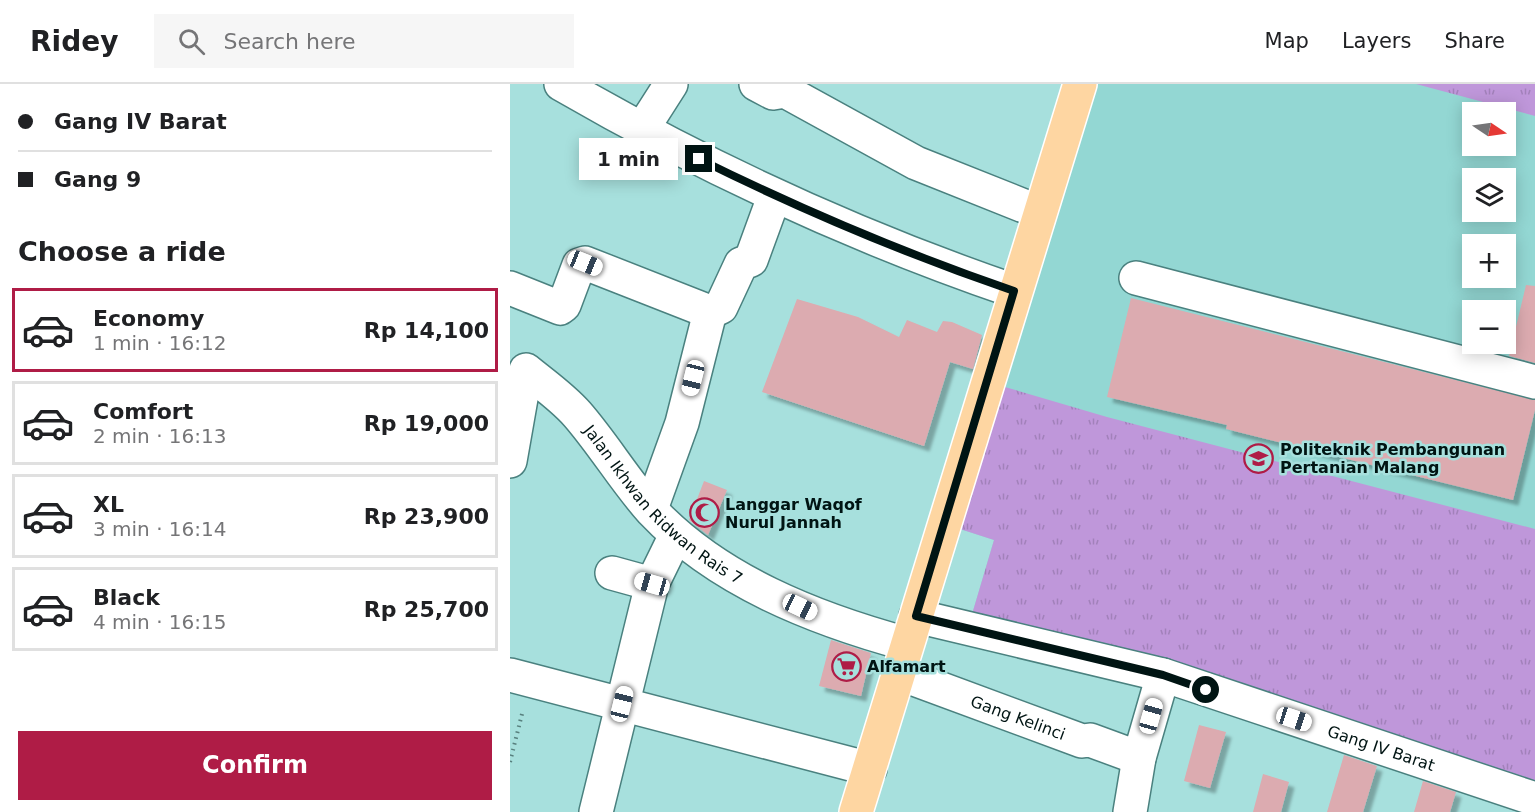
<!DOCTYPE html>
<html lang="en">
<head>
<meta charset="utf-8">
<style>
	:root { --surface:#fff; --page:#f6f6f6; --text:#202124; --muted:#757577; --line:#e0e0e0; --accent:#af1c46 }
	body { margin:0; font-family:"DejaVu Sans",sans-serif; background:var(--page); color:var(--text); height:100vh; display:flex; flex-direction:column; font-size:22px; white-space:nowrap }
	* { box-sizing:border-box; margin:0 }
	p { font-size:20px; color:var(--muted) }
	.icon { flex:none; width:33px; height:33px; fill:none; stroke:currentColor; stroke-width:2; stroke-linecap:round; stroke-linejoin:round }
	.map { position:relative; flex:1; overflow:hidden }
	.side { display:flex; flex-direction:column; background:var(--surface); width:510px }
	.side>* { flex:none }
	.hud { display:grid; align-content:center; height:132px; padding:0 18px; background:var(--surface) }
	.needle { width:39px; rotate:103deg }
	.controls { position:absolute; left:952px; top:18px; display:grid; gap:12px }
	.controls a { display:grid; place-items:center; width:54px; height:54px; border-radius:0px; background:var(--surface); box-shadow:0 3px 15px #0003; font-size:30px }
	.end { position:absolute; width:27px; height:27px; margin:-14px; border:8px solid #001413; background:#fff; box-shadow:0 0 0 3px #fff }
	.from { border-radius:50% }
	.bubble { position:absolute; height:42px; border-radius:0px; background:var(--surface); box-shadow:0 3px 15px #0003; font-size:20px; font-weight:700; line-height:42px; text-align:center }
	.car { position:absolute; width:18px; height:36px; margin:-18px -9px; border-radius:8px; box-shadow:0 0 4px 2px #0007; background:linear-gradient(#fff 24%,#345 0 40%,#fff 0 76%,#345 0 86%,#fff 0) }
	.hud b { display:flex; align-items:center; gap:21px; height:57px; font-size:22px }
	.hud b+b { border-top:2px solid var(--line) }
	.hud i { width:15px; height:15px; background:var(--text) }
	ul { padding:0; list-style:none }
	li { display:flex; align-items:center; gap:18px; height:84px; margin:0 12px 9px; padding:0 6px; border:3px solid var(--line); border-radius:0px }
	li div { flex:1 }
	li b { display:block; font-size:22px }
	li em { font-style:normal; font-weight:700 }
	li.current { border-color:var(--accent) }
	li>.icon { width:54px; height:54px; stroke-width:1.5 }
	h2 { padding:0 18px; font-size:27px; line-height:72px }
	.primary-button { display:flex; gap:12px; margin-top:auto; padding:12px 18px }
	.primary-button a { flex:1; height:69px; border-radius:0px; background:var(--accent); color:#fff; font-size:24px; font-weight:700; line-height:69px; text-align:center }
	header { display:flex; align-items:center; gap:36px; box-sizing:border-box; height:84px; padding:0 30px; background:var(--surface); border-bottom:2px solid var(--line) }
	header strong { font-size:28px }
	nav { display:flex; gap:33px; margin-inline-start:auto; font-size:21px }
	.search { width:420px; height:54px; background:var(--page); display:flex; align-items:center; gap:15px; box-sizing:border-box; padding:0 21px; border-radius:0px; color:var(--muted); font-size:22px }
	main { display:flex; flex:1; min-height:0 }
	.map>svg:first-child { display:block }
	.built { fill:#93d7d3; fill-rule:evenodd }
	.grass { fill:url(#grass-tufts) }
	.building { fill:#dcabb0; filter:url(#shadow) }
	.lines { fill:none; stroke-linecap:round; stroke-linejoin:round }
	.minor-casing { stroke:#4a817f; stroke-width:36 }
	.major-casing { stroke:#fff; stroke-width:36 }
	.path { stroke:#58807e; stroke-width:4; stroke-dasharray:1.5 4.5; stroke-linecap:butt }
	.minor { stroke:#fff; stroke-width:33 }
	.major { stroke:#fed6a2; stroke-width:33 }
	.route { stroke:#001413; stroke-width:8 }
	.labels { text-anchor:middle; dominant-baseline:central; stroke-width:5; stroke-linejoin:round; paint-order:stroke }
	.poi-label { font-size:16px; font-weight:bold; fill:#001413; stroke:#a7e0dd; text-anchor:start }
	.street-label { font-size:16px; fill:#001413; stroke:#a7e0dd }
</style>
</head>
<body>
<header>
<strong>Ridey</strong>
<div class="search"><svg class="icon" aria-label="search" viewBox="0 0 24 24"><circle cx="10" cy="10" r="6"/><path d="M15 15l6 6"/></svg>Search here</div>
<nav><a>Map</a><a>Layers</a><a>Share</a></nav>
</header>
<main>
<section class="side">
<div class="hud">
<b><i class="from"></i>Gang IV Barat</b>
<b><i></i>Gang 9</b>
</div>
<h2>Choose a ride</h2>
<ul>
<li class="current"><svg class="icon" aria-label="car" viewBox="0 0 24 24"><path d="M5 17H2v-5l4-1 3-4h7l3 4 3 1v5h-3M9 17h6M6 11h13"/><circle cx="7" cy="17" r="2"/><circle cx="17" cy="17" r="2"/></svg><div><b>Economy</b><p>1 min · 16:12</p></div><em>Rp 14,100</em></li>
<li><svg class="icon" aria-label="car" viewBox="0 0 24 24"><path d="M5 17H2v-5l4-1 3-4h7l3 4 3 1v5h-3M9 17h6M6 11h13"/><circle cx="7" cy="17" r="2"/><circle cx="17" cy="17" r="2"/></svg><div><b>Comfort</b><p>2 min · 16:13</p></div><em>Rp 19,000</em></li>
<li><svg class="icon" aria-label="car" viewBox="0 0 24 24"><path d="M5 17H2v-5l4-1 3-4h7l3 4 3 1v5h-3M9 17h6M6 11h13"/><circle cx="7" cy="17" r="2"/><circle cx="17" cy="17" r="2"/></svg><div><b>XL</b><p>3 min · 16:14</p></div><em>Rp 23,900</em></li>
<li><svg class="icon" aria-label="car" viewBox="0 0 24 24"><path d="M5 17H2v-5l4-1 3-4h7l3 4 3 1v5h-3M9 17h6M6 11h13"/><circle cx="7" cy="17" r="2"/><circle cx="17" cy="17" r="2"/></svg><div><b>Black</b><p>4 min · 16:15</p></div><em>Rp 25,700</em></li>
</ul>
<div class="primary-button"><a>Confirm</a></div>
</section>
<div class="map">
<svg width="1025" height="728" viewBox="0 0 1025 728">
	<defs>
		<pattern id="grass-tufts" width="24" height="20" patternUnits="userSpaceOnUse" patternTransform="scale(1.5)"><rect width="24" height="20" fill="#bf97da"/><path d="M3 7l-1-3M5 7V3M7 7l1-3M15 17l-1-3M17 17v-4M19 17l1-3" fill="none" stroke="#a281ba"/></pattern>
		<filter id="shadow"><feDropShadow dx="5.5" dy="5.5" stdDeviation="1.5" flood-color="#0004"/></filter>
	</defs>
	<rect width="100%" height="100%" fill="#a7e0dd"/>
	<path class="built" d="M 588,0 L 1025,0 L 1025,709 L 460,537 L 484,456 L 450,445 ZM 963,28 L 996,28 L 996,62 L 963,62 ZM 963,94 L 996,94 L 996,128 L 963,128 ZM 963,160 L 996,160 L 996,194 L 963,194 ZM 963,226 L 996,226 L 996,260 L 963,260 Z"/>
	<g class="grass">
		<path d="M 906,0 L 1025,0 L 1025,33 L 1025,32 Z"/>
		<path d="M 495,303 L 597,333 L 1025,445 L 1025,709 L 460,537 L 484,456 L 450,445 Z"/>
	</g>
	<g class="building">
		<path d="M 1016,201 L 1025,202 L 1025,279 L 999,272 Z"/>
		<path d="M 621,214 L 1025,316 L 1025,326 L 1003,416 L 716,345 L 717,341 L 597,313 Z"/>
		<path d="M 287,215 L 348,233 L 389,253 L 397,236 L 427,248 L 433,237 L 442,238 L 472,251 L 463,285 L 440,278 L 414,362 L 252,308 Z"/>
		<path d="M 194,397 L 217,406 L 198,451 L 179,436 Z"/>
		<path d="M 321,556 L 361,569 L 351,612 L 309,602 Z"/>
		<path d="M 689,641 L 716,648 L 700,704 L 674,697 Z"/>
		<path d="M 834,671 L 867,682 L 853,728 L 817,728 Z"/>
		<path d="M 753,690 L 779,698 L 771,728 L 743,728 Z"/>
		<path d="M 913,697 L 946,708 L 940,728 L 904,728 Z"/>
	</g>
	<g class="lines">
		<defs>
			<g id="minor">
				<path d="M 51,0 C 196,84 346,153 504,207"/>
				<path d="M 246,0 L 263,9 L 275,7 L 406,79 L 529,128"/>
				<path d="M 131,47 L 161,0"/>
				<path d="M 626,194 L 1025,298"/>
				<path d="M 0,204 L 50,224 L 54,221 L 69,181 L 75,179 L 200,228 L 211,223 L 231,180 L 241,176 L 264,113"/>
				<path id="s1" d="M 0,377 L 16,286 C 33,300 52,313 67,330 C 94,361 115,397 142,427 C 208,497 305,535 397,560"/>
				<path d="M 141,425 L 172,339 L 200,228"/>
				<path d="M 102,489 L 142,500"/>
				<path id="s2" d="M 406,532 L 653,591 L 1025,715"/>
				<path id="s3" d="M 388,589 L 572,657 L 580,656 L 629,674"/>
				<path d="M 0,591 L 360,685"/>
				<path d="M 86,728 L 142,500 L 166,451"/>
				<path d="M 620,728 L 629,674 L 653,591"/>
			</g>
			<path id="major" d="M 346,728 L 570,0"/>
		</defs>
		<use href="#minor" class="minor-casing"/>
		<use href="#major" class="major-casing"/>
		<path class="path" d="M 0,678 L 13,626"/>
		<use href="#minor" class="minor"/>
		<use href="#major" class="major"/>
	</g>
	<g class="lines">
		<path class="route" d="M 189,75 C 292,126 396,170 504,207 L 406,532 L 653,591 L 696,606"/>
	</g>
	<defs>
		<symbol id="university-ring" viewBox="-11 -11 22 22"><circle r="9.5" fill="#a7e0dd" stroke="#af1c46" stroke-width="1.5"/><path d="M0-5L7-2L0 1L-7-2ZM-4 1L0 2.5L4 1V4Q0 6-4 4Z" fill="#af1c46"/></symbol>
		<symbol id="mosque-ring" viewBox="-11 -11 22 22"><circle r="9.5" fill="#a7e0dd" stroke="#af1c46" stroke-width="1.5"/><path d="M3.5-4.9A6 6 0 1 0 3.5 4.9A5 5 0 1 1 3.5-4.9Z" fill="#af1c46"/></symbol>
		<symbol id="supermarket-ring" viewBox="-11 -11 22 22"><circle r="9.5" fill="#a7e0dd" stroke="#af1c46" stroke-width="1.5"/><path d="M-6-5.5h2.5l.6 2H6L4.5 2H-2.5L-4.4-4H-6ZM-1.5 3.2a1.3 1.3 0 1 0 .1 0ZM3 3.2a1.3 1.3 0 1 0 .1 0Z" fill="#af1c46"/></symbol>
	</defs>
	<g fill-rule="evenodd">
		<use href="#university-ring" x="732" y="358" width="33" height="33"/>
		<use href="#mosque-ring" x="178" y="412" width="33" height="33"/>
		<use href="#supermarket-ring" x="320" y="566" width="33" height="33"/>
	</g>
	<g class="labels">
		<g class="poi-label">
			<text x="770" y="365">Politeknik Pembangunan<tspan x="770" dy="18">Pertanian Malang</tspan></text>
			<text x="215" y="420">Langgar Waqof<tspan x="215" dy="18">Nurul Jannah</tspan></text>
			<text x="357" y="582">Alfamart</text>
		</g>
		<g class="street-label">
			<text stroke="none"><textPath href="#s1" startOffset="286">Jalan Ikhwan Ridwan Rais 7</textPath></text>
			<text stroke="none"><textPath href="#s3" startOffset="128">Gang Kelinci</textPath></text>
			<text stroke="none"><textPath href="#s2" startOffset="484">Gang IV Barat</textPath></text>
		</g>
	</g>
</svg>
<div class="controls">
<a><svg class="needle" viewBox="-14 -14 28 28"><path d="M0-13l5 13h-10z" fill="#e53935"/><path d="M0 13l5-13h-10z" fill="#757577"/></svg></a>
<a><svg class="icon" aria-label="layers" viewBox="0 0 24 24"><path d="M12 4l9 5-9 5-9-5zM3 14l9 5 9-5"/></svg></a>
<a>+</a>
<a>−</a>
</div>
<i class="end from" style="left:696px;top:606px"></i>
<i class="end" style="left:189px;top:75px"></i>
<div class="bubble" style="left:69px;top:54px;width:99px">1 min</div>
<i class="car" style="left:75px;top:179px;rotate:112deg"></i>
<i class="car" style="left:183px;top:294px;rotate:194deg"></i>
<i class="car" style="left:142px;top:500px;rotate:286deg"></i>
<i class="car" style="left:290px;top:523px;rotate:115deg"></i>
<i class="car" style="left:112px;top:620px;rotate:14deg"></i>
<i class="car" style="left:641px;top:632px;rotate:16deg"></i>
<i class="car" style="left:784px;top:635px;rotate:108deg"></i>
</div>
</main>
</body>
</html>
